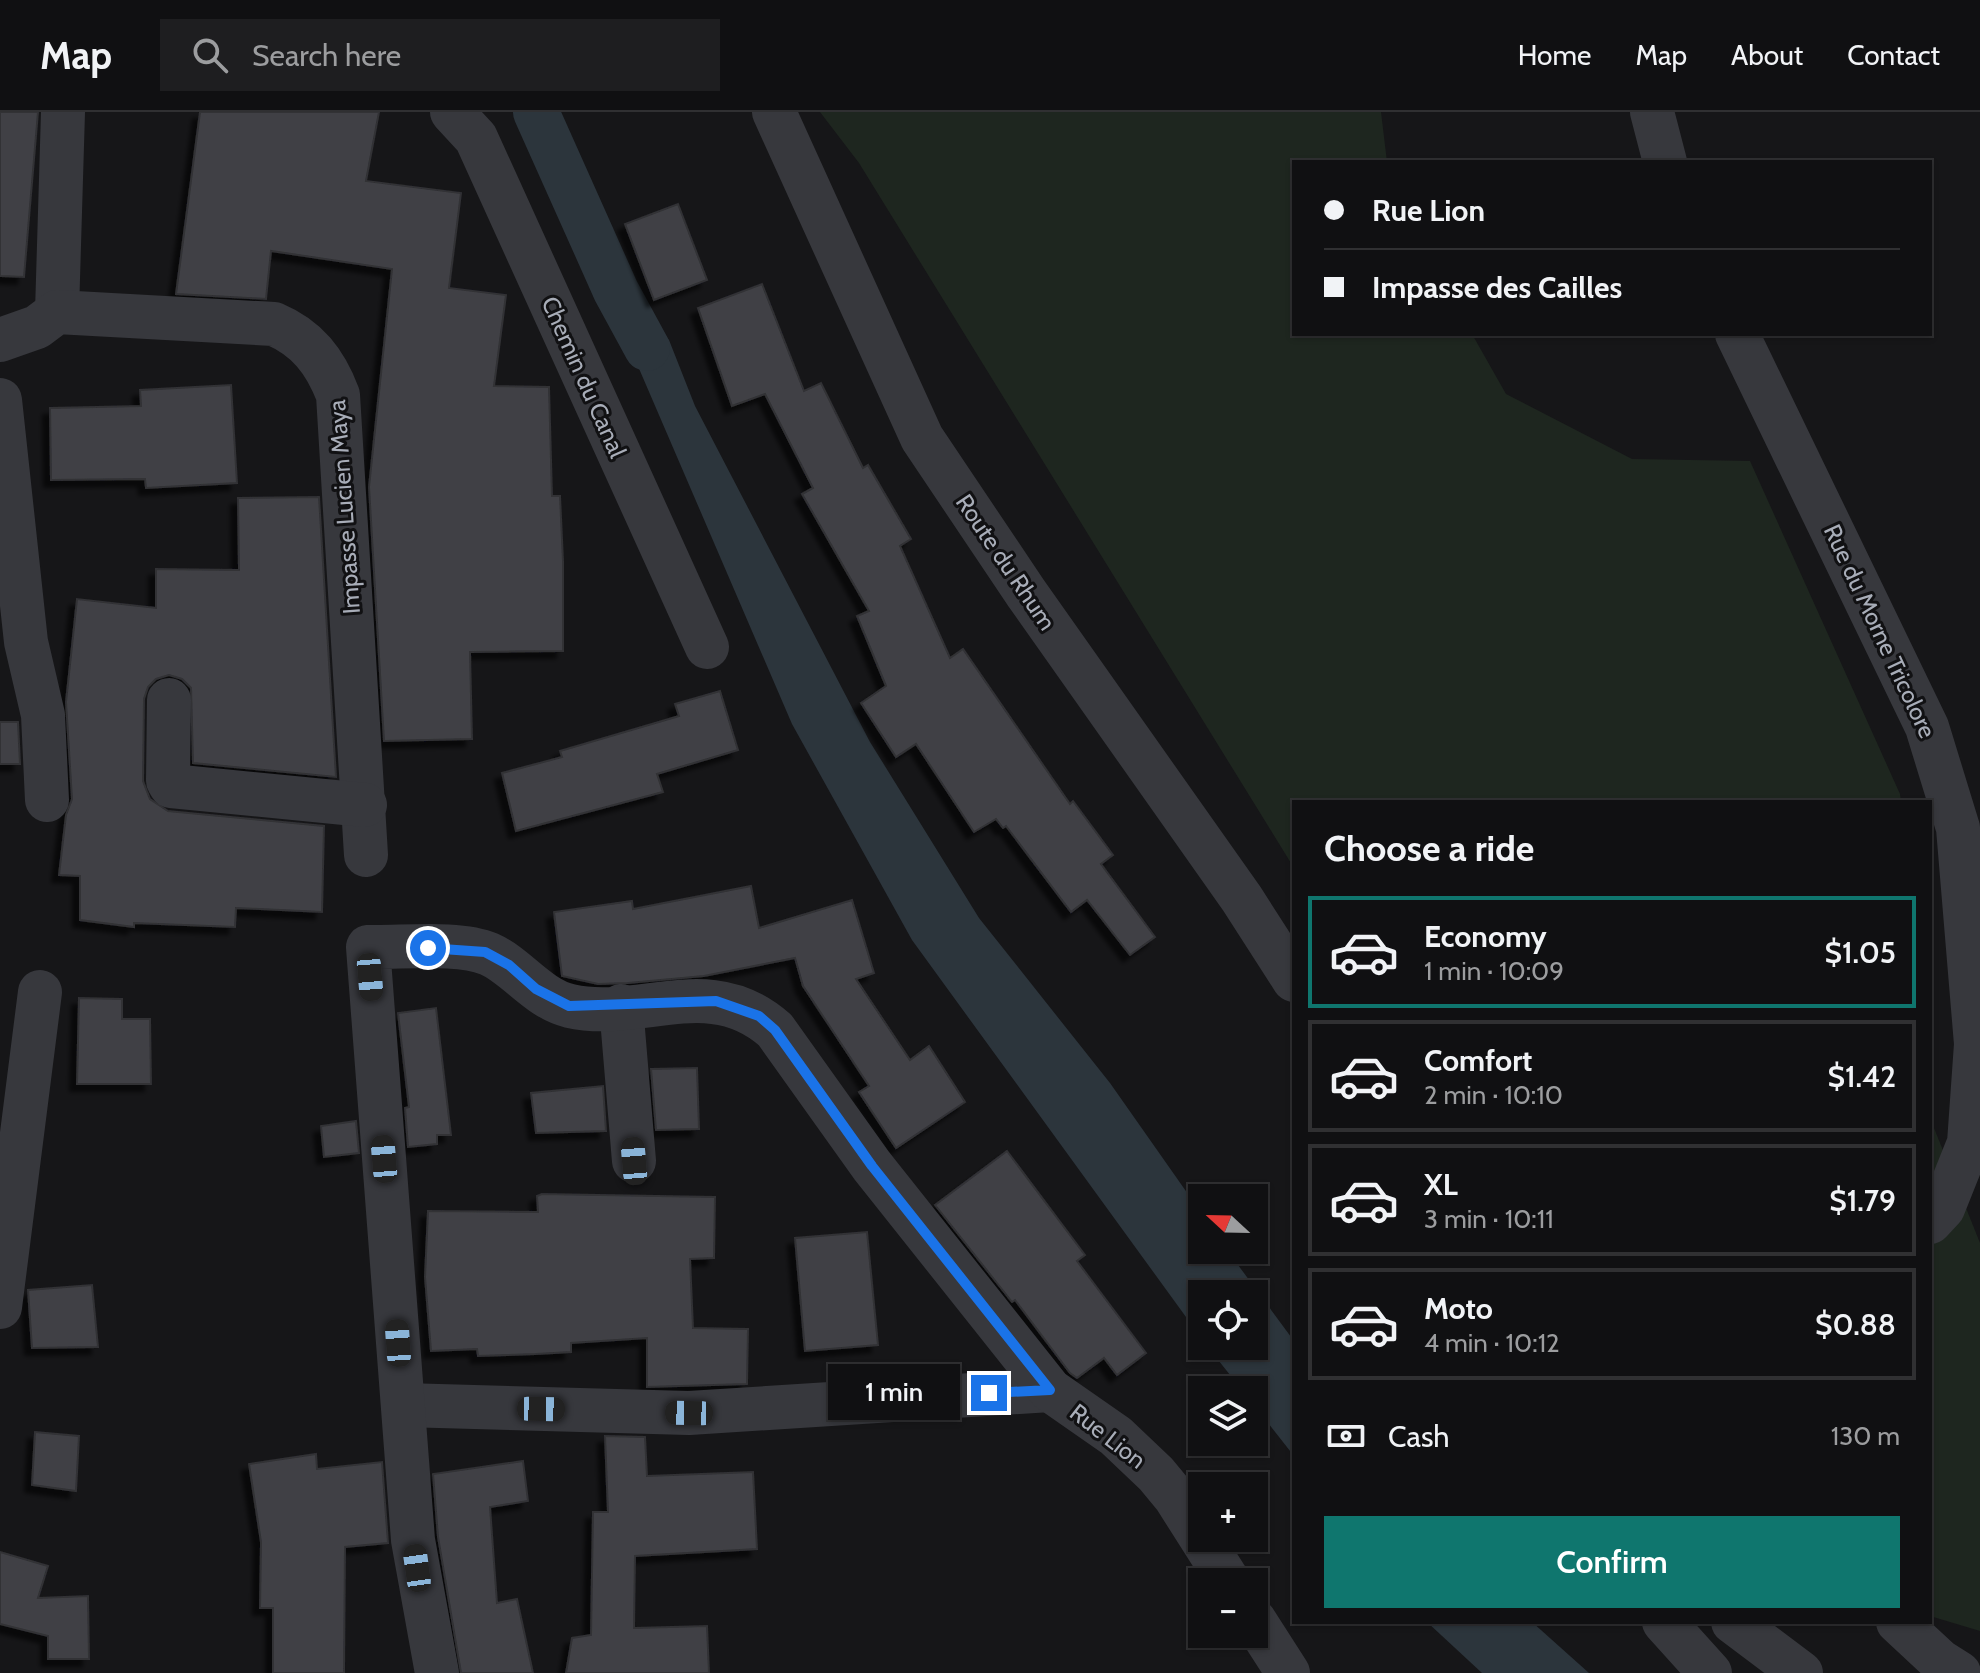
<!DOCTYPE html>
<html lang="en">
<head>
<meta charset="utf-8">
<style>
	:root { --surface:#101012; --page:#1e1e20; --text:#f1f3f6; --muted:#9c9d9f; --line:#303032; --accent:#0f766e }
	body { margin:0; font-family:Cabin,sans-serif; background:var(--page); color:var(--text); height:100vh; display:flex; flex-direction:column; font-size:30px; white-space:nowrap }
	* { box-sizing:border-box; margin:0 }
	p { font-size:26px; color:var(--muted) }
	.icon { flex:none; width:44px; height:44px; fill:none; stroke:currentColor; stroke-width:2; stroke-linecap:round; stroke-linejoin:round }
	.map { position:relative; flex:1; overflow:hidden }
	.side { position:absolute; left:1292px; top:688px; width:640px; height:824px; display:flex; flex-direction:column; background:var(--surface); border-radius:0px; box-shadow:0 2px 6px #0004,0 0 0 2px var(--line) }
	.side>* { flex:none }
	.hud { position:absolute; left:1292px; top:48px; width:640px; height:176px; border-radius:0px; box-shadow:0 2px 6px #0004,0 0 0 2px var(--line); display:grid; align-content:center; height:176px; padding:0 32px; background:var(--surface) }
	.needle { width:52px; rotate:292deg }
	.buttons { position:absolute; left:1188px; top:1072px; display:grid; gap:16px }
	.buttons a { display:grid; place-items:center; width:80px; height:80px; border-radius:0px; background:var(--surface); box-shadow:0 2px 6px #0004,0 0 0 2px var(--line); font-size:40px }
	.end { position:absolute; width:36px; height:36px; margin:-18px; border:10px solid #1a73e8; background:#fff; box-shadow:0 0 0 4px #fff }
	.from { border-radius:50% }
	.bubble { position:absolute; height:56px; border-radius:0px; background:var(--surface); box-shadow:0 2px 6px #0004,0 0 0 2px var(--line); font-size:26px; font-weight:600; line-height:56px; text-align:center }
	.car { position:absolute; width:24px; height:48px; margin:-24px -12px; border-radius:10px; box-shadow:0 0 6px 2px #0007; background:linear-gradient(#222 24%,#8ab4d8 0 40%,#222 0 76%,#8ab4d8 0 86%,#222 0) }
	.hud b { display:flex; align-items:center; gap:28px; height:76px; font-size:30px }
	.hud b+b { border-top:2px solid var(--line) }
	.hud i { width:20px; height:20px; background:var(--text) }
	ul { padding:0; list-style:none }
	li { display:flex; align-items:center; gap:24px; height:112px; margin:0 16px 12px; padding:0 16px; border:4px solid var(--line); border-radius:0px }
	li div { flex:1 }
	li b { display:block; font-size:30px }
	li em { font-style:normal; font-weight:600 }
	li.active { border-color:var(--accent) }
	li>.icon { width:72px; height:72px; stroke-width:1.5 }
	h2 { padding:0 32px; font-size:36px; line-height:96px }
	.pay { display:flex; align-items:center; gap:20px; height:88px; padding:0 32px; font-size:30px }
	.pay p { margin-inline-start:auto }
	.action { display:flex; gap:16px; margin-top:auto; padding:16px 32px }
	.action a { flex:1; height:92px; border-radius:0px; background:var(--accent); color:#fff; font-size:32px; font-weight:600; line-height:92px; text-align:center }
	header { display:flex; align-items:center; gap:48px; box-sizing:border-box; height:112px; padding:0 40px; background:var(--surface); border-bottom:2px solid var(--line) }
	header strong { font-size:38px }
	nav { display:flex; gap:44px; margin-inline-start:auto; font-size:28px }
	.search { width:560px; height:72px; background:var(--page); display:flex; align-items:center; gap:20px; box-sizing:border-box; padding:0 28px; border-radius:0px; color:var(--muted); font-size:30px }
	.map>svg:first-child { display:block }
	.green { fill:#1e261f }
	.water { fill:#2c353c }
	.lines { fill:none; stroke-linecap:round; stroke-linejoin:round }
	.canal { stroke:#2c353c; stroke-width:46 }
	.building { fill:#404145; stroke:#303034; stroke-width:2; filter:url(#shadow) }
	.minor { stroke:#37383d; stroke-width:44 }
	.tertiary { stroke:#37383d; stroke-width:44 }
	.route { stroke:#1a73e8; stroke-width:10 }
	.labels { text-anchor:middle; dominant-baseline:central; stroke-width:6; stroke-linejoin:round; paint-order:stroke }
	.street-label { font-size:24px; fill:#a8adb8; stroke:#111113 }
</style>
</head>
<body>
<header>
<strong>Map</strong>
<div class="search"><svg class="icon" aria-label="search" viewBox="0 0 24 24"><circle cx="10" cy="10" r="6"/><path d="M15 15l6 6"/></svg>Search here</div>
<nav><a>Home</a><a>Map</a><a>About</a><a>Contact</a></nav>
</header>
<div class="map">
<svg width="1980" height="1561" viewBox="0 0 1980 1561">
	<defs>
		<filter id="shadow"><feDropShadow dx="-7" dy="7" stdDeviation="2" flood-color="#0009"/></filter>
	</defs>
	<rect width="100%" height="100%" fill="#161618"/>
	<g class="green">
		<path d="M 820,0 L 1381,0 L 1387,50 L 1294,50 L 1294,222 L 1472,222 L 1506,282 L 1632,347 L 1750,349 L 1900,682 L 1901,690 L 1294,690 L 1294,756 L 859,51 Z"/>
		<path d="M 1930,1006 L 1980,1131 L 1980,1519 L 1930,1504 Z"/>
	</g>
	<g class="water">
		<path d="M 616,179 L 649,201 L 669,228 L 695,294 L 870,630 L 979,806 L 1110,971 L 1202,1102 L 1202,1138 L 1227,1138 L 1294,1229 L 1294,1344 L 1254,1293 L 1254,1278 L 1242,1278 L 1207,1234 L 1254,1234 L 1254,1182 L 1202,1182 L 1202,1227 L 912,828 L 792,612 L 628,231 Z"/>
		<path d="M 1427,1510 L 1532,1510 L 1589,1561 L 1482,1561 Z"/>
	</g>
	<g class="lines">
		<path class="canal" d="M 536,0 L 616,179 L 647,236"/>
	</g>
	<g class="building">
		<path d="M 0,0 L 38,0 L 24,165 L 0,164 Z"/>
		<path d="M 200,0 L 379,0 L 366,69 L 461,81 L 449,176 L 506,183 L 494,274 L 549,275 L 552,384 L 560,384 L 563,449 L 563,539 L 470,540 L 472,627 L 384,629 L 369,375 L 392,157 L 271,139 L 266,187 L 176,182 Z"/>
		<path d="M 678,92 L 707,168 L 654,188 L 625,112 Z"/>
		<path d="M 762,172 L 804,279 L 821,271 L 863,356 L 868,353 L 911,427 L 900,434 L 950,546 L 963,537 L 1070,692 L 1073,689 L 1113,743 L 1101,752 L 1155,825 L 1130,843 L 1087,788 L 1071,800 L 1006,714 L 1003,716 L 996,707 L 974,720 L 916,632 L 896,645 L 861,591 L 886,574 L 857,504 L 869,499 L 802,382 L 813,376 L 765,282 L 732,294 L 698,196 Z"/>
		<path d="M 231,273 L 237,371 L 146,376 L 145,367 L 51,368 L 50,296 L 141,294 L 140,278 Z"/>
		<path d="M 319,385 L 336,665 L 193,651 L 191,576 L 182,567 L 169,563 L 156,567 L 148,575 L 144,587 L 143,669 L 150,687 L 168,699 L 324,714 L 322,800 L 236,796 L 235,815 L 134,811 L 134,815 L 80,808 L 80,764 L 59,763 L 66,703 L 72,687 L 66,590 L 77,487 L 156,496 L 156,457 L 239,458 L 238,386 Z"/>
		<path d="M 720,579 L 738,638 L 657,662 L 663,680 L 516,719 L 502,661 L 562,645 L 560,639 L 679,604 L 675,592 Z"/>
		<path d="M 0,610 L 18,610 L 20,652 L 0,652 Z"/>
		<path d="M 751,774 L 759,816 L 852,788 L 874,861 L 856,867 L 910,948 L 929,934 L 965,990 L 896,1036 L 859,980 L 869,974 L 803,874 L 795,846 L 704,864 L 628,871 L 598,872 L 562,864 L 554,800 L 632,789 L 633,797 Z"/>
		<path d="M 79,886 L 122,887 L 122,907 L 150,907 L 151,972 L 77,972 Z"/>
		<path d="M 436,896 L 451,1023 L 437,1023 L 437,1032 L 408,1035 L 405,996 L 409,995 L 398,901 Z"/>
		<path d="M 697,956 L 699,1017 L 656,1018 L 651,957 Z"/>
		<path d="M 603,974 L 606,1019 L 536,1021 L 531,981 Z"/>
		<path d="M 356,1009 L 359,1041 L 324,1045 L 321,1014 Z"/>
		<path d="M 1007,1039 L 1085,1143 L 1077,1149 L 1146,1241 L 1117,1263 L 1104,1246 L 1077,1266 L 1070,1261 L 1015,1188 L 1012,1190 L 935,1093 Z"/>
		<path d="M 542,1082 L 715,1085 L 714,1146 L 690,1147 L 693,1216 L 748,1217 L 747,1272 L 647,1275 L 647,1226 L 571,1231 L 571,1240 L 536,1242 L 478,1244 L 477,1237 L 431,1239 L 425,1165 L 428,1099 L 538,1100 L 537,1084 Z"/>
		<path d="M 867,1120 L 878,1233 L 805,1239 L 795,1126 Z"/>
		<path d="M 92,1173 L 98,1235 L 32,1236 L 28,1178 Z"/>
		<path d="M 35,1320 L 79,1324 L 76,1379 L 32,1373 Z"/>
		<path d="M 605,1324 L 645,1325 L 647,1364 L 753,1360 L 757,1437 L 635,1444 L 634,1516 L 707,1514 L 709,1561 L 566,1561 L 572,1526 L 591,1523 L 593,1400 L 608,1400 Z"/>
		<path d="M 316,1342 L 317,1357 L 382,1350 L 388,1431 L 345,1435 L 344,1561 L 273,1561 L 273,1496 L 260,1496 L 261,1430 L 249,1352 Z"/>
		<path d="M 523,1349 L 528,1389 L 490,1395 L 497,1491 L 517,1487 L 533,1561 L 461,1561 L 438,1425 L 433,1362 Z"/>
		<path d="M 0,1440 L 48,1454 L 38,1486 L 88,1484 L 89,1547 L 48,1547 L 48,1524 L 0,1512 Z"/>
	</g>
	<g class="lines">
		<g class="minor">
			<path d="M 452,0 L 476,26 L 707,535"/>
			<path d="M 1652,0 L 1665,50"/>
			<path d="M 57,200 L 63,0"/>
			<path d="M 1737,222 L 1927,615 L 1958,716 L 1976,932 L 1969,1031 L 1943,1096 L 1930,1110"/>
			<path d="M 0,228 L 37,215 L 57,200 L 274,212 C 307,226 325,249 338,283 L 366,743"/>
			<path d="M 0,288 L 26,530 L 43,603 L 47,688"/>
			<path d="M 169,588 L 168,669 L 171,674 L 365,693"/>
			<path d="M 621,894 L 634,1049"/>
			<path d="M 0,1195 L 40,880"/>
			<path d="M 403,1293 L 689,1301 L 1050,1278"/>
			<path d="M 1254,1508 L 1288,1561"/>
			<path d="M 1898,1510 L 1940,1549 L 1959,1561"/>
			<path d="M 437,1561 L 413,1428 L 368,835 C 401,836 459,829 489,842 C 518,855 537,886 570,894 C 641,910 710,860 775,918 L 872,1054 L 1050,1278 L 1116,1324 L 1156,1362 L 1175,1385 L 1229,1470"/>
		</g>
		<g class="tertiary">
			<path d="M 774,0 L 922,326 L 1026,481 L 1242,787 L 1294,868"/>
			<path d="M 1664,1510 L 1710,1561"/>
			<path d="M 1733,1510 L 1801,1561"/>
		</g>
	</g>
	<g class="lines">
		<path class="route" d="M 428,836 L 485,840 L 509,853 L 536,877 L 569,894 L 716,889 L 759,904 L 775,918 L 872,1054 L 1050,1278 L 989,1281"/>
	</g>
	<g class="labels">
		<g class="street-label">
			<text transform="translate(584 265) rotate(66)">Chemin du Canal</text>
			<text transform="translate(344 395) rotate(-94)">Impasse Lucien Maya</text>
			<text transform="translate(1006 450) rotate(56)">Route du Rhum</text>
			<text transform="translate(1880 519) rotate(65)">Rue du Morne Tricolore</text>
			<text transform="translate(1108 1324) rotate(38)">Rue Lion</text>
		</g>
	</g>
</svg>
<div class="buttons">
<a><svg class="needle" viewBox="-14 -14 28 28"><path d="M0-13l5 13h-10z" fill="#e53935"/><path d="M0 13l5-13h-10z" fill="#9c9d9f"/></svg></a>
<a><svg class="icon" aria-label="locate" viewBox="0 0 24 24"><circle cx="12" cy="12" r="6"/><path d="M12 2v4M12 18v4M2 12h4M18 12h4"/></svg></a>
<a><svg class="icon" aria-label="layers" viewBox="0 0 24 24"><path d="M12 4l9 5-9 5-9-5zM3 14l9 5 9-5"/></svg></a>
<a>+</a>
<a>−</a>
</div>
<i class="end from" style="left:428px;top:836px"></i>
<i class="end" style="left:989px;top:1281px"></i>
<div class="bubble" style="left:828px;top:1252px;width:132px">1 min</div>
<i class="car" style="left:370px;top:865px;rotate:175deg"></i>
<i class="car" style="left:384px;top:1047px;rotate:355deg"></i>
<i class="car" style="left:634px;top:1049px;rotate:355deg"></i>
<i class="car" style="left:398px;top:1231px;rotate:356deg"></i>
<i class="car" style="left:541px;top:1297px;rotate:91deg"></i>
<i class="car" style="left:689px;top:1301px;rotate:271deg"></i>
<i class="car" style="left:417px;top:1456px;rotate:352deg"></i>
<div class="hud">
<b><i class="from"></i>Rue Lion</b>
<b><i></i>Impasse des Cailles</b>
</div>
<section class="side">
<h2>Choose a ride</h2>
<ul>
<li class="active"><svg class="icon" aria-label="car" viewBox="0 0 24 24"><path d="M5 17H2v-5l4-1 3-4h7l3 4 3 1v5h-3M9 17h6M6 11h13"/><circle cx="7" cy="17" r="2"/><circle cx="17" cy="17" r="2"/></svg><div><b>Economy</b><p>1 min · 10:09</p></div><em>$1.05</em></li>
<li><svg class="icon" aria-label="car" viewBox="0 0 24 24"><path d="M5 17H2v-5l4-1 3-4h7l3 4 3 1v5h-3M9 17h6M6 11h13"/><circle cx="7" cy="17" r="2"/><circle cx="17" cy="17" r="2"/></svg><div><b>Comfort</b><p>2 min · 10:10</p></div><em>$1.42</em></li>
<li><svg class="icon" aria-label="car" viewBox="0 0 24 24"><path d="M5 17H2v-5l4-1 3-4h7l3 4 3 1v5h-3M9 17h6M6 11h13"/><circle cx="7" cy="17" r="2"/><circle cx="17" cy="17" r="2"/></svg><div><b>XL</b><p>3 min · 10:11</p></div><em>$1.79</em></li>
<li><svg class="icon" aria-label="car" viewBox="0 0 24 24"><path d="M5 17H2v-5l4-1 3-4h7l3 4 3 1v5h-3M9 17h6M6 11h13"/><circle cx="7" cy="17" r="2"/><circle cx="17" cy="17" r="2"/></svg><div><b>Moto</b><p>4 min · 10:12</p></div><em>$0.88</em></li>
</ul>
<div class="pay"><svg class="icon" aria-label="cash" viewBox="0 0 24 24"><path d="M3 7h18v10H3z"/><circle cx="12" cy="12" r="2"/></svg>Cash<p>130 m</p></div>
<div class="action"><a>Confirm</a></div>
</section>
</div>
</body>
</html>
